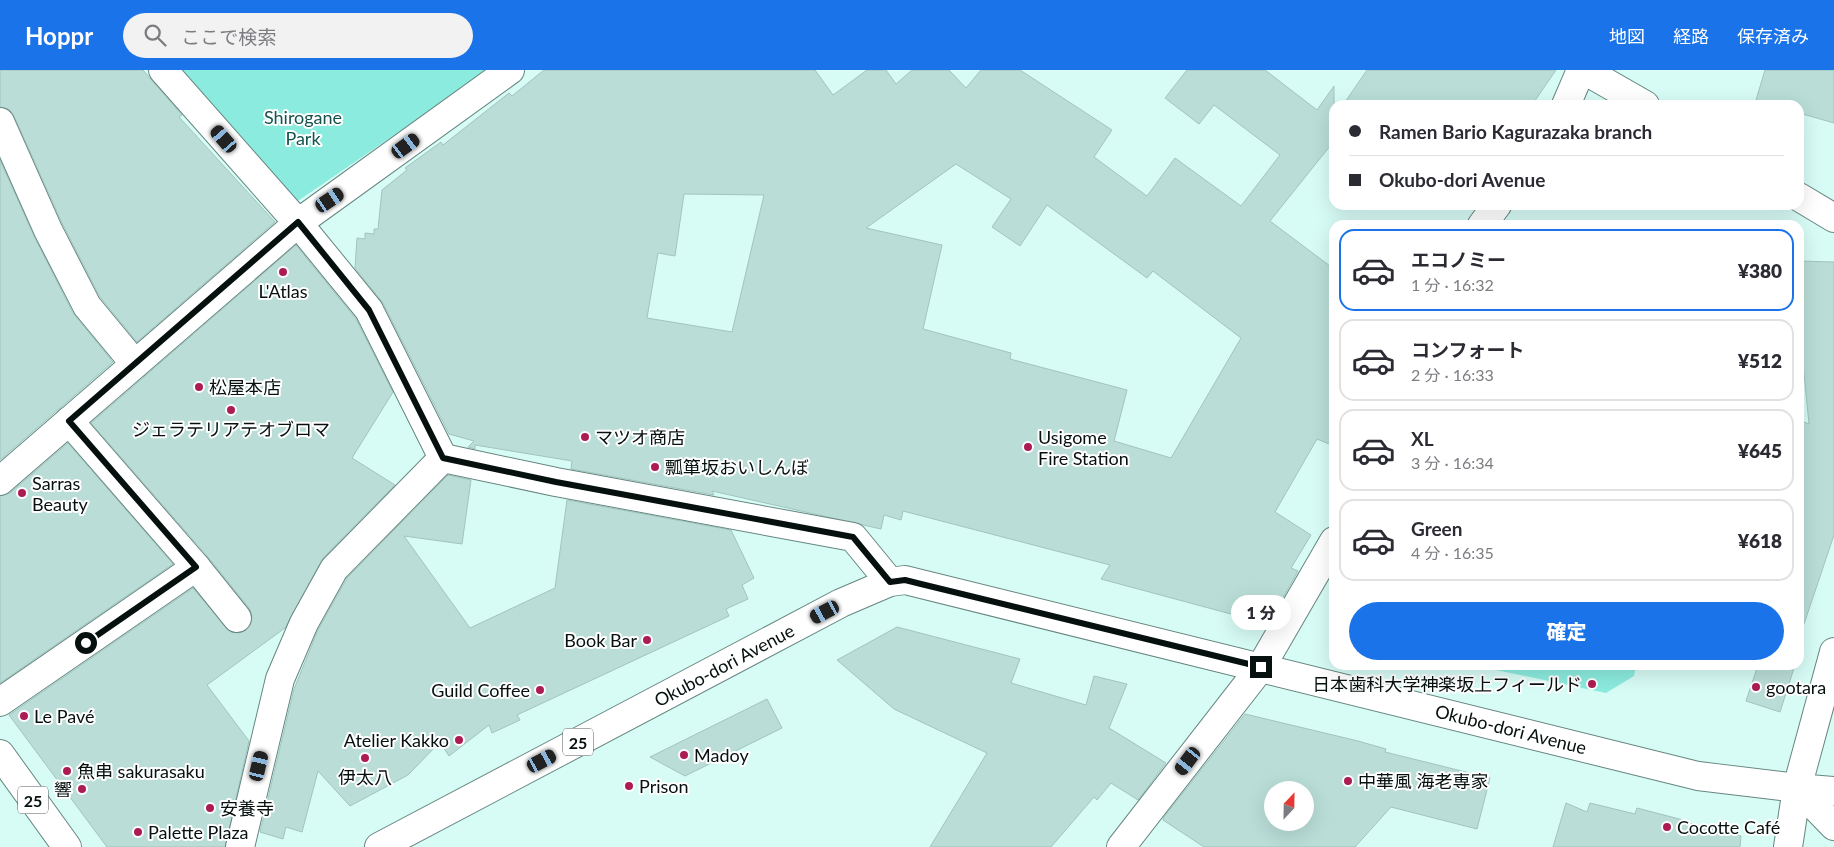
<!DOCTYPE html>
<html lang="ja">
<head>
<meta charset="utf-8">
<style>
	:root { --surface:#fff; --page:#f2f2f3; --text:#2b2b33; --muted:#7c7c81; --line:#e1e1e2; --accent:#1a73e8 }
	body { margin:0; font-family:Lato,"Noto Sans JP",sans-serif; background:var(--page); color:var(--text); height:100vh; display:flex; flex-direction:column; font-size:19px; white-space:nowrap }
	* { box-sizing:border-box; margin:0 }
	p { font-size:16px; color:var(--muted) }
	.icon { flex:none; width:28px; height:28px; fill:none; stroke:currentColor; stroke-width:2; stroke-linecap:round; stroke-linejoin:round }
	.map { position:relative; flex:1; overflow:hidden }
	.details { position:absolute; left:1329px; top:150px; width:475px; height:450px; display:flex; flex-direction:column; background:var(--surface); border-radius:15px; box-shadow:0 5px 20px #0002 }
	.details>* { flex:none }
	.top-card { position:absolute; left:1329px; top:30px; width:475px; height:110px; border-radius:15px; box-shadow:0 5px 20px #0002; display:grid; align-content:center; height:110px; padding:0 20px; background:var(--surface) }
	.needle { width:32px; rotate:22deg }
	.controls { position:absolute; left:1264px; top:711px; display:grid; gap:10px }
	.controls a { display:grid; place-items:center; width:50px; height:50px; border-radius:50%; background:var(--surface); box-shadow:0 5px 20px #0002; font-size:25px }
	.end { position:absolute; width:22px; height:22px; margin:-11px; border:6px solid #05100f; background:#fff; box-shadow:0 0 0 2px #fff }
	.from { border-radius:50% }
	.bubble { position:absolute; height:35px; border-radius:18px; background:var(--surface); box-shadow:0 5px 20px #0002; font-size:16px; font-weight:800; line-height:35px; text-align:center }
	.car { position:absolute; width:15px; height:30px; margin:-15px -8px; border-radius:6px; box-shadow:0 0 4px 1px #0007; background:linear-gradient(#222 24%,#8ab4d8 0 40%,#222 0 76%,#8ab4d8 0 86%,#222 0) }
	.top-card b { display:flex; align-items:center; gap:18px; height:48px; font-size:19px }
	.top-card b+b { border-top:1px solid var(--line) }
	.top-card i { width:12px; height:12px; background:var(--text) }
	ul { padding:9px 0 0; list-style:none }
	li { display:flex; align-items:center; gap:15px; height:82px; margin:0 10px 8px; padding:0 10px; border:2px solid var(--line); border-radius:15px }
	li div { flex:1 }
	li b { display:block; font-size:19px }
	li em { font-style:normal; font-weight:800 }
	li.active { border-color:var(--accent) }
	li>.icon { width:45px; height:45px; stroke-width:1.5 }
	.button { display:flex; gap:10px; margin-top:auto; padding:10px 20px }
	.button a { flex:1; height:58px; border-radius:30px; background:var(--accent); color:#fff; font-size:20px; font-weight:800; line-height:58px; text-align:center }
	header { display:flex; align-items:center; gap:30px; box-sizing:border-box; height:70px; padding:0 25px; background:var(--accent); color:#fff }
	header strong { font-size:24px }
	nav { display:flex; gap:28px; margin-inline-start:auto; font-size:18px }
	.search { width:350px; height:45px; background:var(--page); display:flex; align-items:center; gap:12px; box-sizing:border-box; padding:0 18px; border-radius:28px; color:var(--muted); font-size:19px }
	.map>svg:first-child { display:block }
	.green { fill:#8bebde }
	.building { fill:#baddd7; stroke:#a2c4be; fill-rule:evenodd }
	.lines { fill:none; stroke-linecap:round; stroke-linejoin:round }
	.minor-casing { stroke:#668681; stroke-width:30 }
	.tertiary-casing { stroke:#668681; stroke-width:30 }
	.primary-casing { stroke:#668681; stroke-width:30 }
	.minor { stroke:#fff; stroke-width:28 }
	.tertiary { stroke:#fff; stroke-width:28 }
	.primary { stroke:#fff; stroke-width:28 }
	.route { stroke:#05100f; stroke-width:6 }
	.poi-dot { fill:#ac1c53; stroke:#fff; stroke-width:2 }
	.labels { text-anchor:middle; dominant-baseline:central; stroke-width:4; stroke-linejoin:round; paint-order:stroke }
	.shield { fill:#fff; stroke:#505857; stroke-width:1 }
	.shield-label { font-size:16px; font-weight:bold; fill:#05100f }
	.park-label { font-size:18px; fill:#14534d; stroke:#fff }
	.poi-label { font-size:18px; fill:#05100f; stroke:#fff; text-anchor:start }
	.street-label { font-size:18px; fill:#05100f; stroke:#fff }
</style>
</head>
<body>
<header>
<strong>Hoppr</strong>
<div class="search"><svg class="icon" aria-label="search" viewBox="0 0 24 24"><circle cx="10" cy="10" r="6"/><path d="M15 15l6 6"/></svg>ここで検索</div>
<nav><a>地図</a><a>経路</a><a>保存済み</a></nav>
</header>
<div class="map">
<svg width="1834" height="777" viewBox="0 0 1834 777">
	<rect width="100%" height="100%" fill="#d7fbf5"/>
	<g class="green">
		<path d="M 179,0 L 489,0 L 292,135 Z"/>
		<path d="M 1472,595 L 1636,595 L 1634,606 L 1606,623 Z"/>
	</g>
	<g class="building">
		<path d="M 0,0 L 143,0 L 182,45 L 179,47 L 275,152 L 137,272 L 100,227 L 62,153 L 14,46 L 9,39 L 0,37 Z"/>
		<path d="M 544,0 L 815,0 L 833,25 L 867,0 L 886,0 L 896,14 L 912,0 L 949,0 L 966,18 L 981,0 L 1020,0 L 1112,60 L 1094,87 L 1147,126 L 1175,88 L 1241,136 L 1280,85 L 1214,35 L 1199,54 L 1165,28 L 1187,0 L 1265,0 L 1317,40 L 1334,16 L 1334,71 L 1270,151 L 1334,199 L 1334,376 L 1317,369 L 1275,442 L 1311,465 L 1291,498 L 1298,501 L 1268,554 L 1101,509 L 1110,495 L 903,441 L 901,450 L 884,445 L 881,459 L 712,421 L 714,425 L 571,399 L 572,391 L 475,375 L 475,379 L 468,377 L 474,371 L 449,364 L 383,233 L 355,198 L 357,168 L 365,169 L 365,163 L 374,164 L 374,159 L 378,159 L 382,120 L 407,100 L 405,98 L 441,72 L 443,75 L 509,23 L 512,26 ZM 956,94 L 1011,129 L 992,157 L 1020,176 L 1047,135 L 1147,208 L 1153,201 L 1241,268 L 1171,388 L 1114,371 L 1127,320 L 1010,289 L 1011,283 L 923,259 L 942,175 L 866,158 ZM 684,124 L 764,125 L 732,262 L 647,248 L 658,183 L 675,186 Z"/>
		<path d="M 1367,0 L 1556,0 L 1532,35 L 1343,35 Z"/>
		<path d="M 1765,0 L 1834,0 L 1834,53 L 1799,43 L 1799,35 L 1772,35 L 1756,30 Z"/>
		<path d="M 0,90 L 34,166 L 73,243 L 113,292 L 0,390 Z"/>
		<path d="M 296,175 L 356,249 L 393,322 L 352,388 L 395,415 L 323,488 L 285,558 L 207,615 L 249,671 L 225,777 L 107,777 L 9,645 L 193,518 L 231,562 L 239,563 L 246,560 L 251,554 L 252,546 L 249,538 L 208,487 L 91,353 Z"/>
		<path d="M 1799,191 L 1834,192 L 1834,465 L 1804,554 L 1799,553 L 1799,350 L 1809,354 L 1799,252 Z"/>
		<path d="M 68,373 L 173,494 L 0,613 L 0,426 L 10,423 Z"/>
		<path d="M 448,405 L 471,410 L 462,474 L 404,466 L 470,558 L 555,518 L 567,430 L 731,460 L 754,508 L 742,515 L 748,529 L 726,539 L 729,546 L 517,645 L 520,650 L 492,663 L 489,655 L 449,686 L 440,672 L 408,705 L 350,736 L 318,701 L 302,762 L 286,757 L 283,769 L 260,762 L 294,619 L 318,560 L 347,508 Z"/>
		<path d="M 897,557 L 1020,589 L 1011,613 L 1086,635 L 1094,606 L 1127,614 L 1109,658 L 1166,693 L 1138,730 L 1111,713 L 1097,730 L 1094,727 L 1051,777 L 930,777 L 987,683 L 894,639 L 837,590 Z"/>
		<path d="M 1758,595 L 1795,595 L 1780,642 L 1746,631 Z"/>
		<path d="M 767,629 L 782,658 L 685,706 L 650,687 Z"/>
		<path d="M 1245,644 L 1358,671 L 1386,679 L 1385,682 L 1490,708 L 1477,759 L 1391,737 L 1355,777 L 1204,777 L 1163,750 L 1164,747 ZM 1272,720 L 1305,720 L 1305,752 L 1272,752 Z"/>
		<path d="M 1566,733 L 1587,742 L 1590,733 L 1635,744 L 1637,738 L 1687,751 L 1686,752 L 1741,766 L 1740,777 L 1553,777 Z"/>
	</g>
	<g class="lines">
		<defs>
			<g id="minor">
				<path d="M 163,0 L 298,153 L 369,240 L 443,388"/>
				<path d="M 1584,0 L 1645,35"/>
				<path d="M 1566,35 L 1581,0"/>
				<path d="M 0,52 L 48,160 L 87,236 L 135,294"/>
				<path d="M 1799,127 L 1834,148"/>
				<path d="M 1482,155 L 1497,135"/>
				<path d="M 69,351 L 196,497 L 237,548"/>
				<path d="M 443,388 L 556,412 L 853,467 L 890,512"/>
				<path d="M 0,411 L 298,153 L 510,0"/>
				<path d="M 0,632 L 196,497"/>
				<path d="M 240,777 L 280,609 L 304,553 L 334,499 L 443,388"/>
				<path d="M 1121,777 L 1261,597 L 1334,471"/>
				<path d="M 1788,777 L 1797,718"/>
			</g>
			<path id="tertiary" d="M 1797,718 L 1834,582"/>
			<g id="primary">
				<path d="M 0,684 L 67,777"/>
				<path d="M 1797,718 L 1834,756"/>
				<path d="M 379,777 L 841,533 L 890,512 L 905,510 L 1698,706 L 1797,718 L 1834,721"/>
			</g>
		</defs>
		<use href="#minor" class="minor-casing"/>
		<use href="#tertiary" class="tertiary-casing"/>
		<use href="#primary" class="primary-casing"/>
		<use href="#minor" class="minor"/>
		<use href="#tertiary" class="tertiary"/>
		<use href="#primary" class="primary"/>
	</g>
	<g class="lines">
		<path class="route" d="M 86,573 L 196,497 L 69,351 L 298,152 L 369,240 L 443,388 L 556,412 L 853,467 L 890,512 L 905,510 L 921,514 L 1261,597"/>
	</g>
	<g class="poi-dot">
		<circle cx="283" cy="202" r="5"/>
		<circle cx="199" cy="317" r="5"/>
		<circle cx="231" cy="340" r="5"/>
		<circle cx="585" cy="367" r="5"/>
		<circle cx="1028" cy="377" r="5"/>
		<circle cx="655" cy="397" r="5"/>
		<circle cx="22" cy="423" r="5"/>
		<circle cx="647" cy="570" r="5"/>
		<circle cx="1592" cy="614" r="5"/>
		<circle cx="1756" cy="617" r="5"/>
		<circle cx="540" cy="620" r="5"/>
		<circle cx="24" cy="646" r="5"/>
		<circle cx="459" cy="670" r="5"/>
		<circle cx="684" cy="685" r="5"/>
		<circle cx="365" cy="688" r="5"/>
		<circle cx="67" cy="701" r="5"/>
		<circle cx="1348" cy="711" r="5"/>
		<circle cx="629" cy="716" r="5"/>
		<circle cx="82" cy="719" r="5"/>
		<circle cx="210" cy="738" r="5"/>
		<circle cx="1667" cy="757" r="5"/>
		<circle cx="138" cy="762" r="5"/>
	</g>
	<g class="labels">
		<g class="shield">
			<rect x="563" y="658.5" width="30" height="27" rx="4"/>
			<rect x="18" y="716.5" width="30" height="27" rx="4"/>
		</g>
		<g class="shield-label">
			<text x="578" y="672">25</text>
			<text x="33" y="730">25</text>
		</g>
		<g class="park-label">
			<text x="303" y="47">Shirogane<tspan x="303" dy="21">Park</tspan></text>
		</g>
		<g class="poi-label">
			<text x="283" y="221" text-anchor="middle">L'Atlas</text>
			<text x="209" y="317">松屋本店</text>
			<text x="231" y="359" text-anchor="middle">ジェラテリアテオブロマ</text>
			<text x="595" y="367">マツオ商店</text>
			<text x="1038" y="367">Usigome<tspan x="1038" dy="21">Fire Station</tspan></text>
			<text x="665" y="397">瓢箪坂おいしんぼ</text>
			<text x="32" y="413">Sarras<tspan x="32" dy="21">Beauty</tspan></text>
			<text x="637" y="570" text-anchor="end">Book Bar</text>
			<text x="1582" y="614" text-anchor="end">日本歯科大学神楽坂上フィールド</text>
			<text x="1766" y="617">gootara</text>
			<text x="530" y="620" text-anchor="end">Guild Coffee</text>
			<text x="34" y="646">Le Pavé</text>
			<text x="449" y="670" text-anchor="end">Atelier Kakko</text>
			<text x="694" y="685">Madoy</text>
			<text x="77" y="701">魚串 sakurasaku</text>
			<text x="365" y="707" text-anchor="middle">伊太八</text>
			<text x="1358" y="711">中華風 海老専家</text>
			<text x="639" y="716">Prison</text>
			<text x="72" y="719" text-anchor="end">響</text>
			<text x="220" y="738">安養寺</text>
			<text x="1677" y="757">Cocotte Café</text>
			<text x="148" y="762">Palette Plaza</text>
		</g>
		<g class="street-label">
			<text transform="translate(724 595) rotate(-28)">Okubo-dori Avenue</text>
			<text transform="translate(1511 659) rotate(14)">Okubo-dori Avenue</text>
		</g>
	</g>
</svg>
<div class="controls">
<a><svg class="needle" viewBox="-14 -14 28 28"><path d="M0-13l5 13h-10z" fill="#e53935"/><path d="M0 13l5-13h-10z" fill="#7c7c81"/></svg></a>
</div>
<i class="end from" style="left:86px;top:573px"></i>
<i class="end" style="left:1261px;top:597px"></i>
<div class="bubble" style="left:1231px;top:525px;width:60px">1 分</div>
<i class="car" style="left:224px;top:69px;rotate:319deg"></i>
<i class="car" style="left:406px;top:76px;rotate:54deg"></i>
<i class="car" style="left:330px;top:130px;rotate:56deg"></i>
<i class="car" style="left:825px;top:542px;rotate:242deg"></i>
<i class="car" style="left:542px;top:691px;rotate:62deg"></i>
<i class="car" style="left:1188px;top:691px;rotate:217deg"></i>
<i class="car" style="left:259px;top:696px;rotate:13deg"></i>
<div class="top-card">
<b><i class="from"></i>Ramen Bario Kagurazaka branch</b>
<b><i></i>Okubo-dori Avenue</b>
</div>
<section class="details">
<ul>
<li class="active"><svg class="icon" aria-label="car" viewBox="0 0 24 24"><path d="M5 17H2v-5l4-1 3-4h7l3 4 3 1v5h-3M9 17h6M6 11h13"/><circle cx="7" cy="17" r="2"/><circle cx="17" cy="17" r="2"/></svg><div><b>エコノミー</b><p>1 分 · 16:32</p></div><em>¥380</em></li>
<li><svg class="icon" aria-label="car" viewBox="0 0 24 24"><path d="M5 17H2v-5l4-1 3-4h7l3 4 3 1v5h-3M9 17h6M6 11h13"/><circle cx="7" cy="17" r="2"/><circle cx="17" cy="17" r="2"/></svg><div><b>コンフォート</b><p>2 分 · 16:33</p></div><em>¥512</em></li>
<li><svg class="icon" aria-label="car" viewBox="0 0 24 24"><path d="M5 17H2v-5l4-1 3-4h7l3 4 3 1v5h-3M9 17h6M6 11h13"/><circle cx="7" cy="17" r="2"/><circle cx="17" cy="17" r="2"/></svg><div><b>XL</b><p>3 分 · 16:34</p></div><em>¥645</em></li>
<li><svg class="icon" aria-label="car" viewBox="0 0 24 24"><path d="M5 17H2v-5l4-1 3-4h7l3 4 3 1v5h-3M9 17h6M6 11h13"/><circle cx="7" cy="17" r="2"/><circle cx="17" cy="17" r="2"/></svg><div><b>Green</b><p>4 分 · 16:35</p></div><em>¥618</em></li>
</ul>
<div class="button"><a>確定</a></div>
</section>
</div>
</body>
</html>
